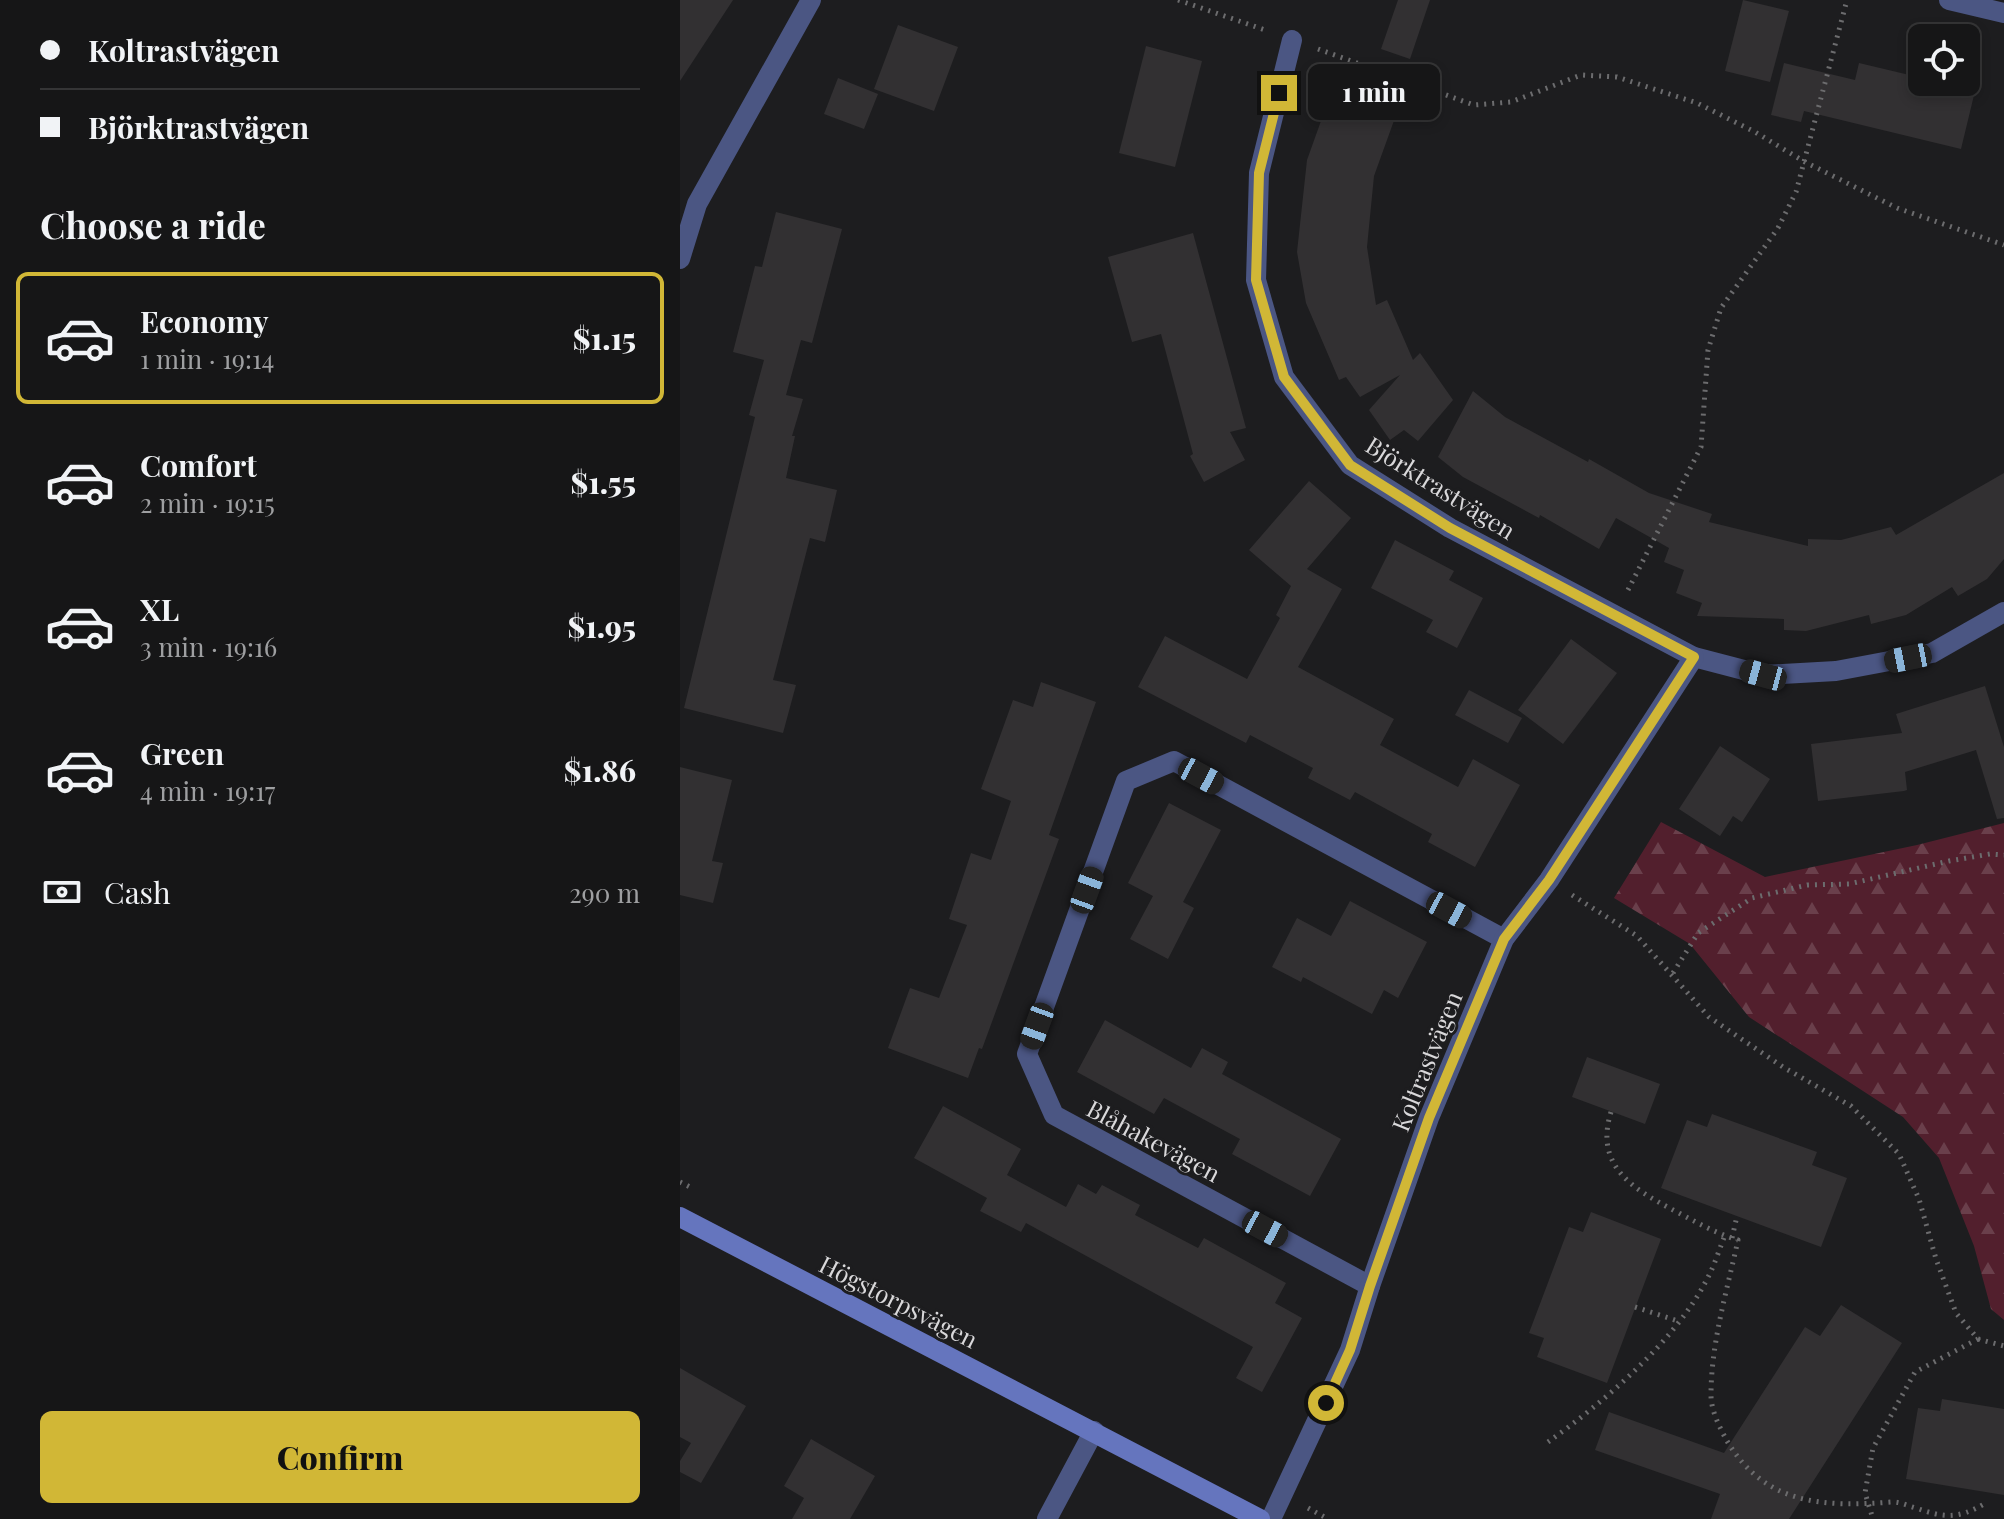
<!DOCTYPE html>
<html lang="en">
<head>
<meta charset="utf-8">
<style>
	:root { --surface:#161617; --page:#232324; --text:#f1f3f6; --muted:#9e9fa1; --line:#353536; --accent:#d1b736 }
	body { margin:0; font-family:"Playfair Display",serif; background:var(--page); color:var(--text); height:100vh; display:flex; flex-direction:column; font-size:30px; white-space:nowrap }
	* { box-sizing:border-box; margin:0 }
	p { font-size:26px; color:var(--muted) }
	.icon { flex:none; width:44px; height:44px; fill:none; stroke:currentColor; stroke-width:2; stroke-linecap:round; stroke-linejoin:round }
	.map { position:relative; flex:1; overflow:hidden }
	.side { display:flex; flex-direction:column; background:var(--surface); width:680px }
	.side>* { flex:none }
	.hud { display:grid; align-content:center; height:176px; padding:0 40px; background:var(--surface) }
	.tools { position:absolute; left:1228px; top:24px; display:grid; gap:16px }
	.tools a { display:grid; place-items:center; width:72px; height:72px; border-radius:12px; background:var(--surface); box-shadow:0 4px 12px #0003,0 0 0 2px var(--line); font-size:40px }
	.end { position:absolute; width:36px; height:36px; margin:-18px; border:10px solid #d1b736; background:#111; box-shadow:0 0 0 4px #111 }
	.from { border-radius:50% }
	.bubble { position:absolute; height:56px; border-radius:12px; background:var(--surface); box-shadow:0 4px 12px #0003,0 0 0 2px var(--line); font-size:26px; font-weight:800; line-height:56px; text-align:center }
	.car { position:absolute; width:24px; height:48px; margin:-24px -12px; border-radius:10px; box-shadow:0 0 6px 2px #0007; background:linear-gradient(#222 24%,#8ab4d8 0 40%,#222 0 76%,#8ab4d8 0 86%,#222 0) }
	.hud b { display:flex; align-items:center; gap:28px; height:76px; font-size:30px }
	.hud b+b { border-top:2px solid var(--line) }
	.hud i { width:20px; height:20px; background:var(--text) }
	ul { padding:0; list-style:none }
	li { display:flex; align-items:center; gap:24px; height:132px; margin:0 16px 12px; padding:0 24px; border:4px solid transparent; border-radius:12px }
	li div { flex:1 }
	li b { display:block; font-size:30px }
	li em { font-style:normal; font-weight:800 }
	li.active { border-color:var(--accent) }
	li>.icon { width:72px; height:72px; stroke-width:1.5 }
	h2 { padding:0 40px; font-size:36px; line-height:96px }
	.pay { display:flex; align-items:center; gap:20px; height:88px; padding:0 40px; font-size:30px }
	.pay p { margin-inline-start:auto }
	.action { display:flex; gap:16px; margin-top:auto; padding:16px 40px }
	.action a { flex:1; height:92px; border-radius:12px; background:var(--accent); color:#111; font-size:32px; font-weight:800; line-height:92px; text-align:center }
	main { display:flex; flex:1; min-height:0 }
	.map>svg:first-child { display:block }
	.forest { fill:url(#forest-firs) }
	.building { fill:#323032 }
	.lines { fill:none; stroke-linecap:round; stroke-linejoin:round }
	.path { stroke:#6c6c6e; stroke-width:5; stroke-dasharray:2 6; stroke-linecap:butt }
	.street { stroke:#4b5683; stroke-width:20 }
	.secondary { stroke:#6575be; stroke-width:20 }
	.route { stroke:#d1b736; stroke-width:10 }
	.labels { text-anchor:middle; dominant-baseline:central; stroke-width:6; stroke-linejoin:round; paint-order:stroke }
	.street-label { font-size:24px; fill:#d9d8da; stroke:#1d1d1f }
</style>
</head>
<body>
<main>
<section class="side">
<div class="hud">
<b><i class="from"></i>Koltrastvägen</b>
<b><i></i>Björktrastvägen</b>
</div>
<h2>Choose a ride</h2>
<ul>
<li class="active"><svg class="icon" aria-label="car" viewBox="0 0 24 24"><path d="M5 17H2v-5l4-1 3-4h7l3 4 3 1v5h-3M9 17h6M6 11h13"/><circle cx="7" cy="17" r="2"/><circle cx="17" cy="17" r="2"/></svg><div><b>Economy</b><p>1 min · 19:14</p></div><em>$1.15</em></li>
<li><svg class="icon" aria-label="car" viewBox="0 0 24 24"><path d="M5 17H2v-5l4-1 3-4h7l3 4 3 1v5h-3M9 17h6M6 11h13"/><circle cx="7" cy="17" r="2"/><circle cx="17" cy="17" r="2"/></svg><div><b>Comfort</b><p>2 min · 19:15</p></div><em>$1.55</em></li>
<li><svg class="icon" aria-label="car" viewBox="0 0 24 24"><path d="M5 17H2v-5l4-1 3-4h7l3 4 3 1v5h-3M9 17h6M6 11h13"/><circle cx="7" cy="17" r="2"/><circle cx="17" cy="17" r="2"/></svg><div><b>XL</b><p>3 min · 19:16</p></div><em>$1.95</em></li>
<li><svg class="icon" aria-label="car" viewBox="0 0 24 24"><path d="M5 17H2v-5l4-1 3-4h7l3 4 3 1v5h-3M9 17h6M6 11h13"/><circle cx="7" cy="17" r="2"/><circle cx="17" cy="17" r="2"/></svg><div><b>Green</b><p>4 min · 19:17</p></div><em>$1.86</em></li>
</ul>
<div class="pay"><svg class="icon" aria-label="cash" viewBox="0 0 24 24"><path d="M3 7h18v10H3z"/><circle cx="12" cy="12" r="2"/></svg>Cash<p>290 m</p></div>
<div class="action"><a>Confirm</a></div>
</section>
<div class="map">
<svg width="1324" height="1519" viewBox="0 0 1324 1519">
	<defs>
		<pattern id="forest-firs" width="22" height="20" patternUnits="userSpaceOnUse" patternTransform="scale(2)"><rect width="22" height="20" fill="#521f2d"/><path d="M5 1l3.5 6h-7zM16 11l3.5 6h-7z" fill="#6a3f4b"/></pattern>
	</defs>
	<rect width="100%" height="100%" fill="#1d1d1f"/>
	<path class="forest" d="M 981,822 L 1085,877 L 1237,845 L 1324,823 L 1324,1320 L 1311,1309 L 1294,1246 L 1259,1158 L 1223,1117 L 1069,1017 L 1010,944 L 934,898 Z"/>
	<g class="building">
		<path d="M 0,0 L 53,0 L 0,81 Z"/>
		<path d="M 718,0 L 750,0 L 730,59 L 701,49 Z"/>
		<path d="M 1063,0 L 1109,11 L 1090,82 L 1045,71 Z"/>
		<path d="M 218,25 L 278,47 L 254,111 L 194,89 Z"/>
		<path d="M 466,46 L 522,61 L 495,167 L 439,153 Z"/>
		<path d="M 1104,63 L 1175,80 L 1179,63 L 1242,78 L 1242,82 L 1259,82 L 1295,91 L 1281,149 L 1124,111 L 1121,122 L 1091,115 Z"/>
		<path d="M 158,78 L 198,94 L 184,129 L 144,114 Z"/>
		<path d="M 651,93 L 716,115 L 694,176 L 687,247 L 696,305 L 707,300 L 733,360 L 740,353 L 773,400 L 738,441 L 724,430 L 710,440 L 689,410 L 720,375 L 680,397 L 666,377 L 659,380 L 626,303 L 617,252 L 627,160 Z"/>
		<path d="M 96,212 L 162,229 L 132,343 L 121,340 L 106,395 L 123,399 L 112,436 L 115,436 L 106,478 L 157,490 L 145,542 L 130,538 L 93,680 L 116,685 L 103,733 L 4,708 L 75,417 L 69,415 L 84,360 L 53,352 L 75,266 L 82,267 Z"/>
		<path d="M 513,233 L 566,428 L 550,432 L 565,460 L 524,482 L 510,456 L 513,454 L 481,334 L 452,342 L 428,257 Z"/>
		<path d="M 793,391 L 825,417 L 908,462 L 909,459 L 969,493 L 1032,514 L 1029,522 L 1128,546 L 1128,539 L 1161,540 L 1211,527 L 1216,535 L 1324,473 L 1324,559 L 1307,579 L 1278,596 L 1272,587 L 1226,615 L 1191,624 L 1189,615 L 1126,631 L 1104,630 L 1104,619 L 1017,616 L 1022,603 L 996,593 L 1004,570 L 984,562 L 989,548 L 936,518 L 919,549 L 860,515 L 859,518 L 783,477 L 758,457 Z"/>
		<path d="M 629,481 L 671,518 L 627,569 L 662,589 L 618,667 L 714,719 L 700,745 L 778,787 L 793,759 L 840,785 L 795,867 L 748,842 L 752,834 L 675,792 L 670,800 L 628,778 L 633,768 L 570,735 L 566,743 L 458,687 L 485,636 L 567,679 L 600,618 L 596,615 L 611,586 L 569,550 Z"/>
		<path d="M 715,540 L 774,571 L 769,580 L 803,598 L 777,648 L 746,632 L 753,620 L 691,588 Z"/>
		<path d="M 891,639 L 937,673 L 883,744 L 838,710 Z"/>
		<path d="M 361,682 L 416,702 L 369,835 L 379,839 L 302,1049 L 299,1048 L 288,1078 L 208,1048 L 230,988 L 259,998 L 287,925 L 269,919 L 291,853 L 311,860 L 331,801 L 301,789 L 333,700 L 353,707 Z"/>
		<path d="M 1305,686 L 1324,747 L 1324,818 L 1317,819 L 1296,750 L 1225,772 L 1227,790 L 1224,791 L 1138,801 L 1131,744 L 1222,733 L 1216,714 Z"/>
		<path d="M 789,690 L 842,718 L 828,743 L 775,715 Z"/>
		<path d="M 1040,746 L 1090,779 L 1062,822 L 1053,816 L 1040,836 L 999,809 Z"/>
		<path d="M 0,767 L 52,780 L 32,861 L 43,863 L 33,903 L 0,895 Z"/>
		<path d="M 489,803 L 541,830 L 503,902 L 514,908 L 488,959 L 450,939 L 473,896 L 448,883 Z"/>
		<path d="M 670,901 L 747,942 L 718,998 L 704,990 L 692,1014 L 623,977 L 621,982 L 592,967 L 617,918 L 651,936 Z"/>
		<path d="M 425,1020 L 511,1068 L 522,1048 L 548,1062 L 542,1074 L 661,1139 L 630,1196 L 552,1154 L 560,1139 L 484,1098 L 474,1114 L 397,1072 Z"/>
		<path d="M 907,1057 L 980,1084 L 965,1124 L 892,1097 Z"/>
		<path d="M 263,1106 L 341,1149 L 327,1175 L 386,1207 L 398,1184 L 416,1194 L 422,1185 L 460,1205 L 455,1215 L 518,1248 L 524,1238 L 606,1283 L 595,1303 L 622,1318 L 582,1392 L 556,1378 L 573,1347 L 346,1223 L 341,1232 L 300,1211 L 307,1198 L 234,1158 Z"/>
		<path d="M 1032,1114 L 1137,1152 L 1132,1165 L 1167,1178 L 1141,1247 L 981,1188 L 1007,1120 L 1027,1127 Z"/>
		<path d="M 911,1212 L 981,1239 L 927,1383 L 857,1357 L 864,1338 L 849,1333 L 889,1227 L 903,1232 Z"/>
		<path d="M 1161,1305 L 1222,1343 L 1109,1519 L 1031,1519 L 1040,1494 L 915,1450 L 929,1412 L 1044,1453 L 1125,1327 L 1140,1336 Z"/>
		<path d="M 0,1368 L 66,1406 L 21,1483 L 0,1472 L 0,1461 L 11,1443 L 0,1437 Z"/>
		<path d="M 1262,1399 L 1324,1409 L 1324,1495 L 1226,1479 L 1238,1408 L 1260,1411 Z"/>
		<path d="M 131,1439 L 195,1476 L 170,1519 L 112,1519 L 124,1498 L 104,1486 Z"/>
	</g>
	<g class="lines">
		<g class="path">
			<path d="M 498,0 L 588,31"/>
			<path d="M 638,49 L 794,105 L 831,102 L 901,75 L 937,77 L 1017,103 L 1075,132 L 1125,162 L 1217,208 L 1324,245"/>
			<path d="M 948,590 L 1021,447 L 1028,350 L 1041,308 L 1098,228 L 1116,192 L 1167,0"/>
			<path d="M 892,895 L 957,936 L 1029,1017 L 1103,1067 L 1171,1106 L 1219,1154 L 1239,1199 L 1256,1259 L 1276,1313 L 1298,1339 L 1235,1372 L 1193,1448 L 1185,1493 L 1193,1519"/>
			<path d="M 993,973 L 1018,933 L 1072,898 L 1127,885 L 1169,884 L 1269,861 L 1310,854 L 1324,855"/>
			<path d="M 931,1112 C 914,1166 953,1189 995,1211 C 1016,1222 1035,1233 1058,1240 C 1047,1291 1031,1343 1031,1395 C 1031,1411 1040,1428 1047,1441 C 1086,1506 1144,1507 1212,1502 C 1221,1502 1228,1506 1236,1508 C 1264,1518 1278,1519 1304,1504"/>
			<path d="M 0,1182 L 12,1188"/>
			<path d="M 1052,1238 L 1057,1216"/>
			<path d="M 955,1307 L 998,1321"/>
			<path d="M 1298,1339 L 1324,1346"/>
			<path d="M 868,1442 C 923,1403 995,1341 1026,1281 C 1034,1267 1039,1250 1045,1235"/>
			<path d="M 628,1508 L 648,1519"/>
		</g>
		<g class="street">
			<path d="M 1269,0 L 1324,13"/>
			<path d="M 612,40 L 579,173 L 576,280 L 604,377 L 670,465 L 770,528 L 1014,657 L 1083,675 L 1156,671 L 1252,653 L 1324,612"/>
			<path d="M 0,259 L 17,204 L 131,0"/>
			<path d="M 690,1286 L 374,1115 L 347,1054 L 446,781 L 494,761 L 824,939"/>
			<path d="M 367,1519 L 414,1431"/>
			<path d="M 591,1519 L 670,1350 L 690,1286 L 749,1118 L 824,939 L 869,880 L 1014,657"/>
		</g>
		<path class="secondary" d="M 0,1217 L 580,1519"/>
	</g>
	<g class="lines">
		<path class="route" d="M 599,93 L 579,173 L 576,280 L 604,377 L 670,465 L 770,528 L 1014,657 L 869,880 L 824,939 L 749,1118 L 690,1286 L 670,1350 L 646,1403"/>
	</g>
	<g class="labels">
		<g class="street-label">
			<text transform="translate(761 487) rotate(32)">Björktrastvägen</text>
			<text transform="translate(746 1061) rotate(-68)">Koltrastvägen</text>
			<text transform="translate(474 1140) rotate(28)">Blåhakevägen</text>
			<text transform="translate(219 1301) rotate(27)">Högstorpsvägen</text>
		</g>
	</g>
</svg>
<div class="tools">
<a><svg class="icon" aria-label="locate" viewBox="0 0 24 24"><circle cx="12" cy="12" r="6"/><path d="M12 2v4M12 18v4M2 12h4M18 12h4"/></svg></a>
</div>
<i class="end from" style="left:646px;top:1403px"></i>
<i class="end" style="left:599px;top:93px"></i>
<div class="bubble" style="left:628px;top:64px;width:132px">1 min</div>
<i class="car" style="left:1228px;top:658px;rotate:259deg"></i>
<i class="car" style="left:1083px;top:675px;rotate:285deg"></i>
<i class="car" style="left:521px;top:776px;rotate:118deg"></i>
<i class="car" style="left:407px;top:890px;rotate:20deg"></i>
<i class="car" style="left:769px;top:910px;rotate:118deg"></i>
<i class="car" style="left:357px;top:1026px;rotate:200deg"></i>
<i class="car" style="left:585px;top:1229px;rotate:118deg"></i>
</div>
</main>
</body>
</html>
